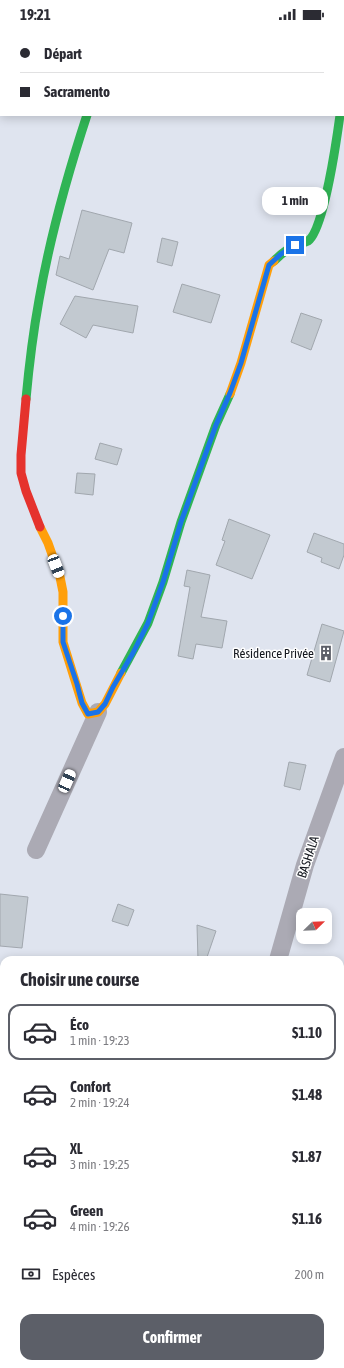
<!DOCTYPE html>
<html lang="fr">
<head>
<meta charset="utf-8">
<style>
	:root { --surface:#fff; --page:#f2f2f3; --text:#2b2b33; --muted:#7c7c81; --line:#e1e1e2; --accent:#5c5f68 }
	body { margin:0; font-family:"Asap Condensed",sans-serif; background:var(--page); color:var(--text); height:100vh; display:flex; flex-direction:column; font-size:15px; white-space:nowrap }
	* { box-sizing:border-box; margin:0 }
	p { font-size:13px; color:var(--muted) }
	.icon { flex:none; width:22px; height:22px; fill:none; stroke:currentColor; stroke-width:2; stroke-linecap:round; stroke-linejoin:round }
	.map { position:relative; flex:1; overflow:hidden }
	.side { position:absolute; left:0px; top:928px; width:344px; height:412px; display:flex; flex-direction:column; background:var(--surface); border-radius:12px 12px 0 0; box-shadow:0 2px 10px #0003 }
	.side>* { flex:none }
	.hud { position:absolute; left:0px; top:0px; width:344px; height:88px; box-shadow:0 2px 10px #0003; display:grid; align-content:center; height:88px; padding:0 20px; background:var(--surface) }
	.needle { width:26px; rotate:67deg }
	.tools { position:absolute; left:296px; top:880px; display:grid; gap:8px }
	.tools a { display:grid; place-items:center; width:36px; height:36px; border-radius:8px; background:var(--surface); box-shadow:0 2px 10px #0003; font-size:20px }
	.end { position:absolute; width:18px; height:18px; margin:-9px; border:5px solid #1a73e8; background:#fff; box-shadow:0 0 0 2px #fff }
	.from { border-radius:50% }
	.bubble { position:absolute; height:28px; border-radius:12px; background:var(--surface); box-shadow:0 2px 10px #0003; font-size:13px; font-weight:700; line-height:28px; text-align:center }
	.car { position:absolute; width:12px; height:24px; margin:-12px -6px; border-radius:5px; box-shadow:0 0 3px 1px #0007; background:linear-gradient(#fff 24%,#345 0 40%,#fff 0 76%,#345 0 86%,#fff 0) }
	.hud b { display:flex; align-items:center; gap:14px; height:38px; font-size:15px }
	.hud b+b { border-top:1px solid var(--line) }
	.hud i { width:10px; height:10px; background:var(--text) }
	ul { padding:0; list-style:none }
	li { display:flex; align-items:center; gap:12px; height:56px; margin:0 8px 6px; padding:0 12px; border:2px solid transparent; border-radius:12px }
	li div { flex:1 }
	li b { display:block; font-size:15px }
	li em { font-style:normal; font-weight:700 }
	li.active { border-color:var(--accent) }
	li>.icon { width:36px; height:36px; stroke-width:1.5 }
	h2 { padding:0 20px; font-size:18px; line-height:48px }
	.pay { display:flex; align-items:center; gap:10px; height:44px; padding:0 20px; font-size:15px }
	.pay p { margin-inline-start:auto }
	.cta { display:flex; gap:8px; margin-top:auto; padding:8px 20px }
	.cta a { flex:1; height:46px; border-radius:12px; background:var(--accent); color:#fff; font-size:16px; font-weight:700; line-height:46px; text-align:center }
	.status { display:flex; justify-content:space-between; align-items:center; height:28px; padding:0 20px; background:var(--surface); direction:ltr }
	.status svg { height:11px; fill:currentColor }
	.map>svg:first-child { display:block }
	.green { fill:#e4cae3 }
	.building { fill:#c2c9d0; stroke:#a1a7ae }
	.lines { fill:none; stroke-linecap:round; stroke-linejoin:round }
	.street { stroke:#abaab4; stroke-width:18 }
	.fast { stroke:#30b455; stroke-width:9 }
	.slow { stroke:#ff9f0a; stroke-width:9 }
	.jam { stroke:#e5322d; stroke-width:9 }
	.route { stroke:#1a73e8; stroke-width:5 }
	.labels { text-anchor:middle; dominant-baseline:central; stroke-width:3; stroke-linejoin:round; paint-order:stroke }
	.poi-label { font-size:13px; fill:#15181f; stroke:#fff; text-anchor:end }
	.street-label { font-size:13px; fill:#15181f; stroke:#fff }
</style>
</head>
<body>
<div class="status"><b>19:21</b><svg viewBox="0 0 49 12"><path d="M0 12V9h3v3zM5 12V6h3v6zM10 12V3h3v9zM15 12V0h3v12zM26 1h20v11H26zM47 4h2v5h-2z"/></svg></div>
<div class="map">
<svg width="344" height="1340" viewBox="0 0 344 1340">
	<rect width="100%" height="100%" fill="#dfe4ef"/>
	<path class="green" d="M 0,1285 L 4,1293 L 4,1340 L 0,1340 Z"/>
	<g class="building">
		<path d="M 82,182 L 132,195 L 124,225 L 109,221 L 93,262 L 56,247 L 60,228 L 69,231 Z"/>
		<path d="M 162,210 L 178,214 L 172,238 L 157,234 Z"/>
		<path d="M 182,256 L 220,267 L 211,295 L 173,284 Z"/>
		<path d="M 75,268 L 138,278 L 133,305 L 93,297 L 86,310 L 60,296 Z"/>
		<path d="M 301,285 L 322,292 L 311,322 L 291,314 Z"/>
		<path d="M 100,415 L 122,421 L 117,437 L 95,431 Z"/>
		<path d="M 77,445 L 95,446 L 93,467 L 75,465 Z"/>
		<path d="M 229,491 L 270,507 L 252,551 L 216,537 L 225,513 L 222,512 Z"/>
		<path d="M 314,505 L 344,516 L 344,527 L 339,541 L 321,534 L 322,530 L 307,524 Z"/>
		<path d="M 187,542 L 210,547 L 201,589 L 227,593 L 222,620 L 196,616 L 193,631 L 178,628 L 190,559 L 184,558 Z"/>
		<path d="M 322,596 L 344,603 L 330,654 L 307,647 Z"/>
		<path d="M 289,734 L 306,737 L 300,762 L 284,758 Z"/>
		<path d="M 0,866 L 28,869 L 22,920 L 0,918 Z"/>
		<path d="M 118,876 L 134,882 L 128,898 L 112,893 Z"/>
		<path d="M 197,897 L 216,903 L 206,932 L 198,932 Z"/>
	</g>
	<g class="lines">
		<g class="street">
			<path d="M 116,1 L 116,0"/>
			<path d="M 343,70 L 344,66"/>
			<path d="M 36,822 L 98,684"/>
			<path d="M 278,932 L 305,837 L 344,729"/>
			<path d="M 207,1340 L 207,1336"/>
		</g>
		<g class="fast">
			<path d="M 274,233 C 280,227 288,220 296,217 C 299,215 304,215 308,213 C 324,202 337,109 340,87"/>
			<path d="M 26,371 C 29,338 33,305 39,272 C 50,209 67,148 87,87"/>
			<path d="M 121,645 L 148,595 L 163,554 L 181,494 L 216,397 L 230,366"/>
		</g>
		<g class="slow">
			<path d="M 230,366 L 241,335 L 269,237 L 274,233"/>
			<path d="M 40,499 L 48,515 L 60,549 L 63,564 L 63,614 L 82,675 L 88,686 L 98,684 L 105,676 L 121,645"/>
		</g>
		<path class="jam" d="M 26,371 L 21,427 L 21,445 L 26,463 L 40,499"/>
	</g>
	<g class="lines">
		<path class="route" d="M 63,588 L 63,614 L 77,656 L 82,675 L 88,686 L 98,684 L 105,676 L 113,659 L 133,625 L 148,595 L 163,554 L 181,494 L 216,397 L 230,365 L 241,335 L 269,237 L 281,226 L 295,217"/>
	</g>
	<defs>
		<symbol id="building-bare" viewBox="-9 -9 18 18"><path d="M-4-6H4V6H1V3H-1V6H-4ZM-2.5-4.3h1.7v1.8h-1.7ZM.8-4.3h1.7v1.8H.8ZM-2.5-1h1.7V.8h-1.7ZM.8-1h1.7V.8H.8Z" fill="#5c5f68" stroke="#fff" stroke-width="2.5" paint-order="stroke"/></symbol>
	</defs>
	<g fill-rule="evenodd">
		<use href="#building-bare" x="315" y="614" width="22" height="22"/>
	</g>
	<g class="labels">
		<g class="poi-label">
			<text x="314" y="625">Résidence Privée</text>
		</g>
		<g class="street-label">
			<text transform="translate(308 829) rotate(-72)">BASHALA</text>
		</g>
	</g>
</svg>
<div class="tools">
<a><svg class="needle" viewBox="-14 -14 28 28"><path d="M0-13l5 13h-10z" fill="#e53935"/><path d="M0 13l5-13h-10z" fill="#7c7c81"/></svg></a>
</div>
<i class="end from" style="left:63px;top:588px"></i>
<i class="end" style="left:295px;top:217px"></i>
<div class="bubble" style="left:262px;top:159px;width:66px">1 min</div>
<i class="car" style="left:56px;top:538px;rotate:159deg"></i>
<i class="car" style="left:67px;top:753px;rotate:24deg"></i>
<div class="hud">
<b><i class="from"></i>Départ</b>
<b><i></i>Sacramento</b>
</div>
<section class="side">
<h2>Choisir une course</h2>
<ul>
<li class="active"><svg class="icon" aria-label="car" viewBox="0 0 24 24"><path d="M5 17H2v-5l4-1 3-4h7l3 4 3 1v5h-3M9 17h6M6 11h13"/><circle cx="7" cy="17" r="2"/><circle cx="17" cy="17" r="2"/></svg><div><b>Éco</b><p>1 min · 19:23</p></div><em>$1.10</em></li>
<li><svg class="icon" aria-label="car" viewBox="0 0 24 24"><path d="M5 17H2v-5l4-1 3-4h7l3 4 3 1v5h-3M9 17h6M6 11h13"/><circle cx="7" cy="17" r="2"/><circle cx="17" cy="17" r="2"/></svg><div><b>Confort</b><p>2 min · 19:24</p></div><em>$1.48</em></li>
<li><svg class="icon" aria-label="car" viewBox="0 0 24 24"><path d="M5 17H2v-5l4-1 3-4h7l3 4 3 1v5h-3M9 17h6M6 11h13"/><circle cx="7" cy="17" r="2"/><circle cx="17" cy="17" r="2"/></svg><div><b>XL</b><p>3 min · 19:25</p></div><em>$1.87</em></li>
<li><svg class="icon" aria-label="car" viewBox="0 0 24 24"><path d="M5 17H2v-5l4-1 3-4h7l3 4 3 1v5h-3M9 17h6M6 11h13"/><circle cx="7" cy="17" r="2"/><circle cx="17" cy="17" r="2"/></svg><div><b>Green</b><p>4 min · 19:26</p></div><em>$1.16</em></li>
</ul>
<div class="pay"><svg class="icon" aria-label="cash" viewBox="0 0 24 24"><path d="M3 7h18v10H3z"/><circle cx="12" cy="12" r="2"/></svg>Espèces<p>200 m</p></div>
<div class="cta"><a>Confirmer</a></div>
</section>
</div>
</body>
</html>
